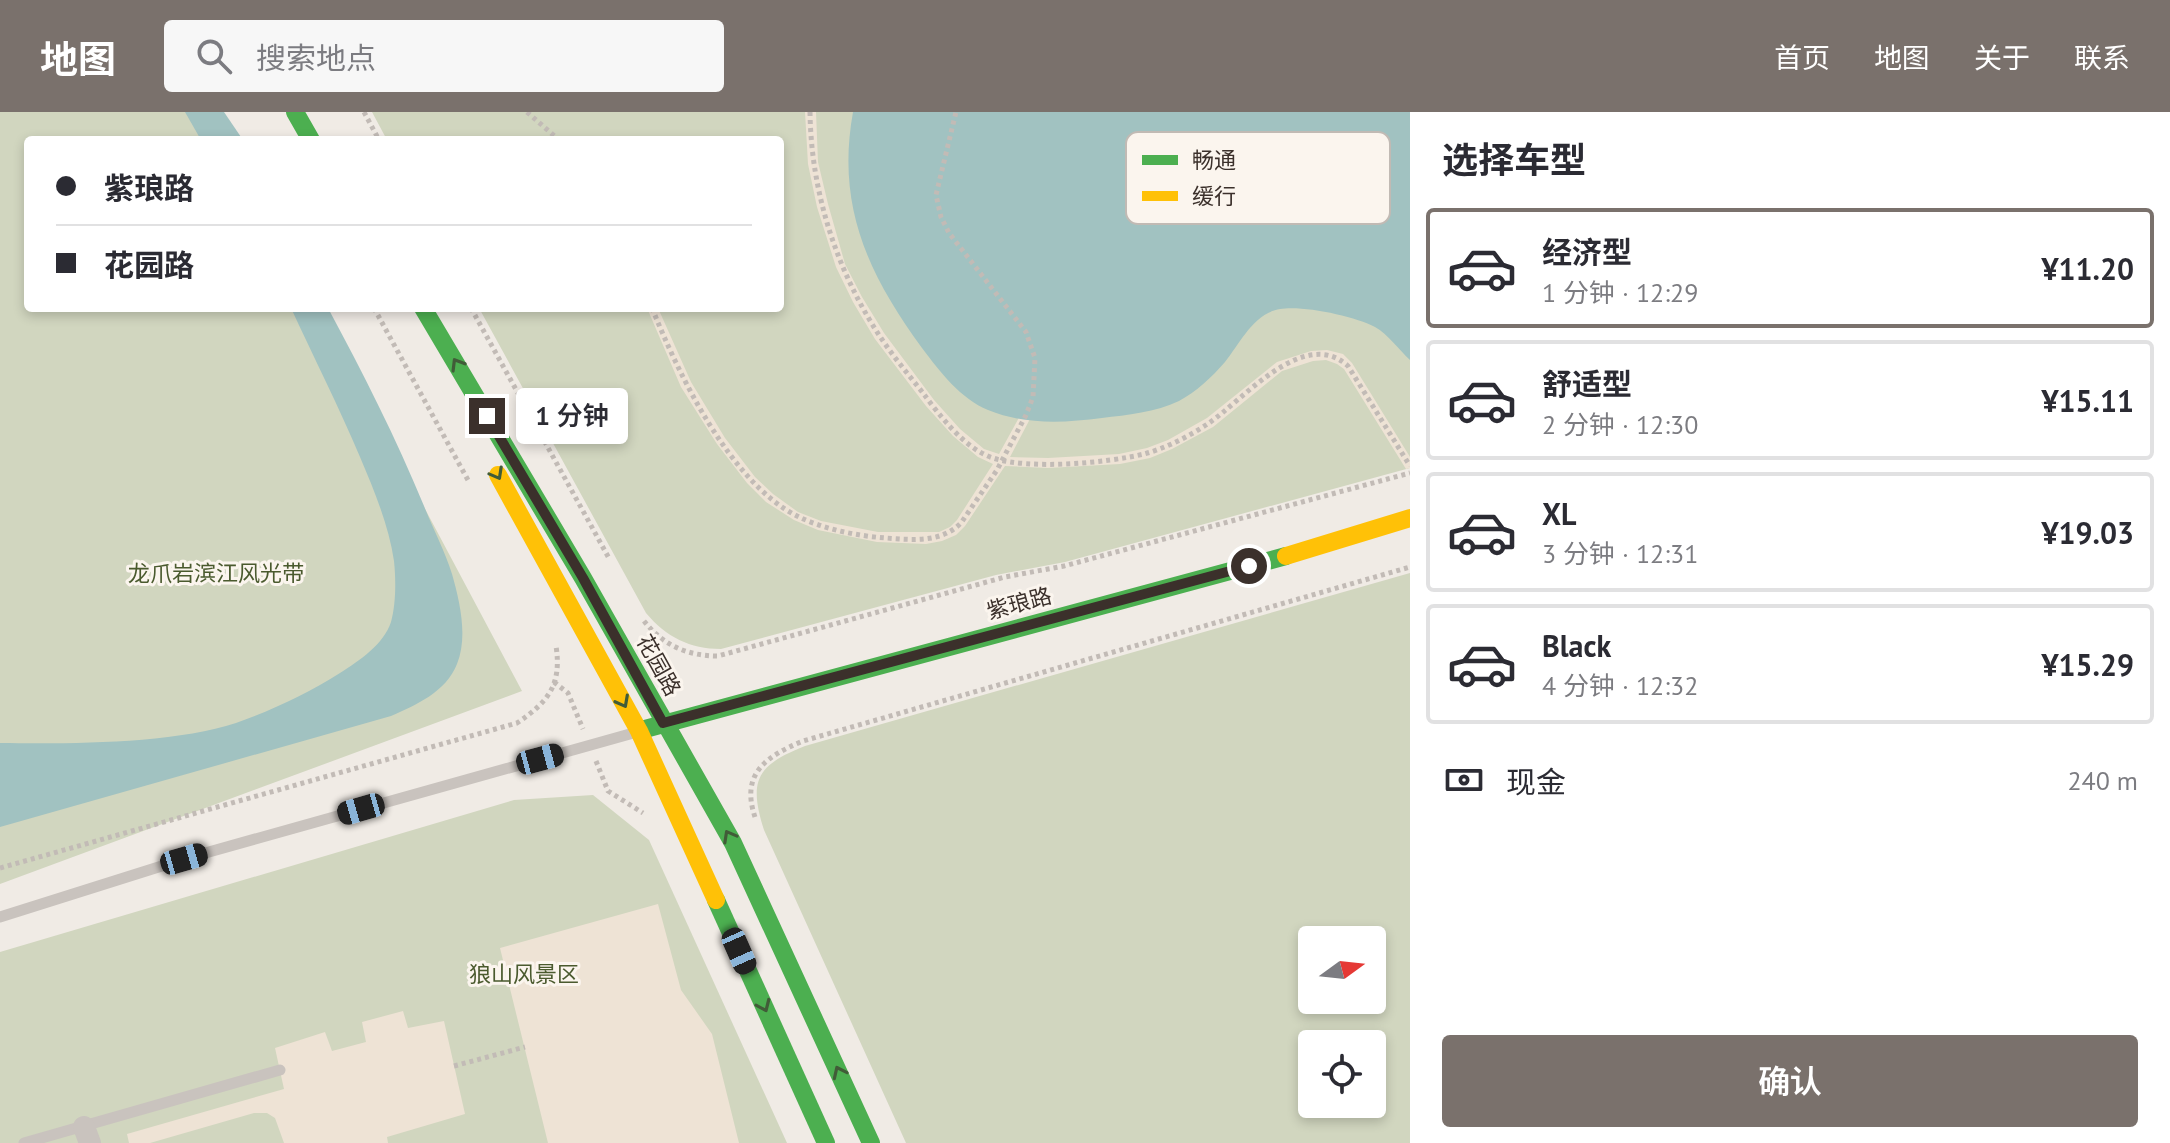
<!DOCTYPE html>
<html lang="zh">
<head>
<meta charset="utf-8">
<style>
	:root { --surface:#fff; --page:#f7f7f7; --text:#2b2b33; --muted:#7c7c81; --line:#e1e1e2; --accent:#7a716c }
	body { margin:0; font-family:"PT Sans","Noto Sans SC",sans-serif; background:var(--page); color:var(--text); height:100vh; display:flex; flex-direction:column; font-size:30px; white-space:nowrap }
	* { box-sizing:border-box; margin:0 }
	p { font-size:26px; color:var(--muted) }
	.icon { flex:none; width:44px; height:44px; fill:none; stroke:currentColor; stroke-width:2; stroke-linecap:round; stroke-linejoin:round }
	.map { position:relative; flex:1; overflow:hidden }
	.drawer { display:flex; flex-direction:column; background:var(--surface); width:760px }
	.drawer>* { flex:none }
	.banner { position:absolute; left:24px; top:24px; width:760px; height:176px; border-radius:8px; box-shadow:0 4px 12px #0003; display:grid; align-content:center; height:176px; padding:0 32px; background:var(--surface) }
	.needle { width:52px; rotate:75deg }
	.fabs { position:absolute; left:1298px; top:814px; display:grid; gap:16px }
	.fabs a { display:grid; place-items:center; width:88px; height:88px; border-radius:8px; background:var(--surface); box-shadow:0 4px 12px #0003; font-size:40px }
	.end { position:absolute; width:36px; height:36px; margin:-18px; border:10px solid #3b302b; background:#fff; box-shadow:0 0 0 4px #fff }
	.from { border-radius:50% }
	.bubble { position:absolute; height:56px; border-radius:8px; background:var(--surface); box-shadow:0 4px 12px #0003; font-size:26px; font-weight:600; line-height:56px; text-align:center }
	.car { position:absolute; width:24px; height:48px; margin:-24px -12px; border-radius:10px; box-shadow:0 0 6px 2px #0007; background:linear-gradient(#222 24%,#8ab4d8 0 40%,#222 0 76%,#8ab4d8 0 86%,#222 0) }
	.banner b { display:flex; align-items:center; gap:28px; height:76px; font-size:30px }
	.banner b+b { border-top:2px solid var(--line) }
	.banner i { width:20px; height:20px; background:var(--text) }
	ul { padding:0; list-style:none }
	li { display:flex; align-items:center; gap:24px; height:120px; margin:0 16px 12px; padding:0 16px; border:4px solid var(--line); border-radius:8px }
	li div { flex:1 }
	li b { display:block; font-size:30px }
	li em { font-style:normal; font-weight:600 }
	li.active { border-color:var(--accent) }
	li>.icon { width:72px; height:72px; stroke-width:1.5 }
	h2 { padding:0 32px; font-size:36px; line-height:96px }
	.pay { display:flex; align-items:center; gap:20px; height:88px; padding:0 32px; font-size:30px }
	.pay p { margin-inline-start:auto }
	.action { display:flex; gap:16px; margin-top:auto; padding:16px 32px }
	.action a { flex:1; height:92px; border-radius:8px; background:var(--accent); color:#fff; font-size:32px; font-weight:600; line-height:92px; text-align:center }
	header { display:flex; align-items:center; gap:48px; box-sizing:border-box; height:112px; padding:0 40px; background:var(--accent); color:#fff }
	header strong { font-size:38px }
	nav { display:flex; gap:44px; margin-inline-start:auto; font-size:28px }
	.search { width:560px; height:72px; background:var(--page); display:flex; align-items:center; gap:20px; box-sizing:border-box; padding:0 28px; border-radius:8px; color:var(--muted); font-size:30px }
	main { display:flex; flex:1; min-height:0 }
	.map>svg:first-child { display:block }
	.green { fill:#d1d6bf; fill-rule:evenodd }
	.plaza { fill:#eee3d5 }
	.water { fill:#a1c2c1 }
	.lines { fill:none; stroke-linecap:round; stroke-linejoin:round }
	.path { stroke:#c2bbb6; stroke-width:5; stroke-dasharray:4 4; stroke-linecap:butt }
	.lane { stroke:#c9c3be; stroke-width:11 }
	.street { stroke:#c9c3be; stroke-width:22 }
	.fast { stroke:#4caf50; stroke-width:18 }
	.slow { stroke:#ffc107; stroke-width:18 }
	.oneway { stroke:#415c38 }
	.route { stroke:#3b302b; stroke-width:10 }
	.labels { text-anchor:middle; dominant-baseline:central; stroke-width:6; stroke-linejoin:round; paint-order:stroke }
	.park-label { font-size:22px; fill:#4a5a2e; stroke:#fbf5ee }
	.street-label { font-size:22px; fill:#3b302b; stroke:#fbf5ee }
	.key { fill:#fbf5ee; stroke:#c1bab4; stroke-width:2 }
	.key-label { font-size:22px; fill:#3b302b }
</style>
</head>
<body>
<header>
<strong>地图</strong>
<div class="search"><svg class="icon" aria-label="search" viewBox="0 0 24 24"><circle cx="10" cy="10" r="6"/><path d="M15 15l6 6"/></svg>搜索地点</div>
<nav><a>首页</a><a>地图</a><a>关于</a><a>联系</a></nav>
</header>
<main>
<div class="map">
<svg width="1410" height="1031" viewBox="0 0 1410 1031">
	<rect width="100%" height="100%" fill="#f0ebe5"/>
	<g class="green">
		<path d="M 0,0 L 211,0 L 227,28 L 28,28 L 28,196 L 318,196 L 522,579 L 0,772 Z"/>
		<path d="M 372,0 L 1410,0 L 1410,356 L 1065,450 L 996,463 L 721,537 C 690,537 666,525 646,501 L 479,196 L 780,196 L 780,28 L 387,28 Z"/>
		<path d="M 1410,461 L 1410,1031 L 906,1031 L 764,718 C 748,668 757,653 805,634 ZM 1312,828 L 1372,828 L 1372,888 L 1312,888 ZM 1312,932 L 1372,932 L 1372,992 L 1312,992 Z"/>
		<path d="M 593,683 L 649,728 L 787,1031 L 0,1031 L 0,840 L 514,688 Z"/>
	</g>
	<g class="plaza">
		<path d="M 805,0 L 816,0 L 818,50 L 828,92 L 845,152 L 862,185 L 884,221 L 934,288 L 960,317 L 984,337 L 999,342 L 1021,302 L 1031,305 L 1010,345 L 1048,346 L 1119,342 L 1147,336 L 1168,328 L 1207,306 L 1277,250 L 1311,239 L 1327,238 L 1343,242 L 1352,251 L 1410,345 L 1410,356 L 1406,357 L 1344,257 L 1337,252 L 1326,248 L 1313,249 L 1282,259 L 1213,315 L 1172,337 L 1150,346 L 1120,352 L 1048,356 L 1005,354 L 965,414 L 956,423 L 942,429 L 926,432 L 877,430 L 818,418 L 794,408 L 766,390 L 747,371 L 717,332 L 681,275 L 647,196 L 658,196 L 691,270 L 725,326 L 755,365 L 773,382 L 798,400 L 821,409 L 878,420 L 939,420 L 950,415 L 957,408 L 993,352 L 978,345 L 953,324 L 926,294 L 875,227 L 853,190 L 836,155 L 817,95 L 808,52 Z"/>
		<path d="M 658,792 L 681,878 L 712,922 L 739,1031 L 548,1031 L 500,836 Z"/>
		<path d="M 403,899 L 408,916 L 444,909 L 465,1002 L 387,1025 L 388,1031 L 284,1031 L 275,1006 L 267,1001 L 254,1001 L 150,1031 L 129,1031 L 127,1022 L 284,977 L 275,936 L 325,920 L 332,939 L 366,930 L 362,910 Z"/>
	</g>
	<g class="water">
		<path d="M 185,0 L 224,0 L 243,28 L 201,28 Z"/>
		<path d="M 853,0 L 1410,0 L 1410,248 C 1399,238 1388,222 1375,215 C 1355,204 1302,193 1280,197 C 1254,201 1240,231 1225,250 C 1212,265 1196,280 1179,289 C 1156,300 1127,303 1102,306 C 1063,311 1025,313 988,298 C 961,287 940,260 922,236 C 868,162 836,94 853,0 Z"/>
		<path d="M 291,196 L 328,196 C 363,261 396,326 424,394 C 433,417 445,439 452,462 C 460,490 468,525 457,552 C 446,580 416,593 391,604 L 0,715 L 0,631 C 67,632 173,632 236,611 C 273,598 308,581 340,561 C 359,549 384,532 391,510 C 396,492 396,468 394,449 C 389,414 374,378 360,345 C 339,295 314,246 291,196 Z"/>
	</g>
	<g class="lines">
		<g class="path">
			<path d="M 364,0 L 379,28"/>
			<path d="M 527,0 L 559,28"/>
			<path d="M 810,0 C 811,79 836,157 879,223 C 892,243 908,262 923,281 C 940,304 965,337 993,346 C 1030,358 1106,351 1144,342 C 1166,336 1190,324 1209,311 C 1243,288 1304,214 1348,254 L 1410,354"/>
			<path d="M 374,196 L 469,370"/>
			<path d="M 471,196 L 610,448"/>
			<path d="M 652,196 C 679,263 730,370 797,404 C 823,417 857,424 886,426 C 913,428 941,431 961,411 L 997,358 L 1026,303 L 1033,285 L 1035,246 L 1026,220 L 949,121 L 941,105 L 936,83 L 956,0"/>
			<path d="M 644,509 C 663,533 687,544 718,544 L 1005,465 L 1064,454 L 1410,361"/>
			<path d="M 554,570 L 568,581 L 583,617"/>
			<path d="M 596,649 L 608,679 L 643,701"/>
			<path d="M 755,705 C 740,661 767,644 803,629 L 1410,455"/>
			<path d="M 0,756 L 517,611 C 548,590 562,573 556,534"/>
			<path d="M 454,954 L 525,935"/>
		</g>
		<g class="lane">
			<path d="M 0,805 L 184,747 L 637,620"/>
			<path d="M 24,1031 L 280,958"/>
		</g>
		<path class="street" d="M 84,1015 L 90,1031"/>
		<g class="fast">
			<path d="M 295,0 L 311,28"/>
			<path d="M 423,196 L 583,466 L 733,731 L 871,1031"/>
			<path d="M 645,617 L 1286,444"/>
			<path d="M 716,788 L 826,1031"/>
		</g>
		<g class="slow">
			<path d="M 498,363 L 639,619 L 716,788"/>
			<path d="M 1286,444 L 1410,406"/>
		</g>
	</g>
	<defs><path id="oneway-chevron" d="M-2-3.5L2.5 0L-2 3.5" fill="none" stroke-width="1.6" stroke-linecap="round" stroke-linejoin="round" transform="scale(2)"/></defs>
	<g class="oneway">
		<use href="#oneway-chevron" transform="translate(457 252) rotate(-121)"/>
		<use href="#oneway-chevron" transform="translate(497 362) rotate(61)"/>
		<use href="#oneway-chevron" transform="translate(623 590) rotate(62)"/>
		<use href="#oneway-chevron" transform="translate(729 724) rotate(-119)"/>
		<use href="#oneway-chevron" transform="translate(764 894) rotate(66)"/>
		<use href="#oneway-chevron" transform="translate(839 960) rotate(-115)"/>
	</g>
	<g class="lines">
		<path class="route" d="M 487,304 L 583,466 L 663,611 L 1249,454"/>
	</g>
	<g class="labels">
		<g class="park-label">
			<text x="216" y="461">龙爪岩滨江风光带</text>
			<text x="524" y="862">狼山风景区</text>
		</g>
		<g class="street-label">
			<text transform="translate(1019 491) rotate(-15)">紫琅路</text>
			<text transform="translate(659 553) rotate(61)">花园路</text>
		</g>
	</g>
	<rect x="1126" y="20" width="264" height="92" rx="12" class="key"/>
	<rect x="1142" y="43" width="36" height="10" fill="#4caf50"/>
	<rect x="1142" y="79" width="36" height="10" fill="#ffc107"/>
	<g class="key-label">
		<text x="1192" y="56">畅通</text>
		<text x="1192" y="92">缓行</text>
	</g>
</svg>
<div class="fabs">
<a><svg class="needle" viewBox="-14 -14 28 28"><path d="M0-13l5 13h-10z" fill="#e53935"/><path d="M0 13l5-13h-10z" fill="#7c7c81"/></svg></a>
<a><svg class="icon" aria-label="locate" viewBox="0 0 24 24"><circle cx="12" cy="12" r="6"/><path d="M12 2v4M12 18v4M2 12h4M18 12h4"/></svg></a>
</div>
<i class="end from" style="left:1249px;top:454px"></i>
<i class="end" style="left:487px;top:304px"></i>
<div class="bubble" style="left:516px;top:276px;width:112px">1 分钟</div>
<i class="car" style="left:540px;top:647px;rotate:75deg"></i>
<i class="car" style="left:361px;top:697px;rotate:254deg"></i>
<i class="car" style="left:184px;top:747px;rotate:74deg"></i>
<i class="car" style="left:739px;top:839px;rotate:156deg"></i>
<div class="banner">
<b><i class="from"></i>紫琅路</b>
<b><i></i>花园路</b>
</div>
</div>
<section class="drawer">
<h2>选择车型</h2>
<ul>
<li class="active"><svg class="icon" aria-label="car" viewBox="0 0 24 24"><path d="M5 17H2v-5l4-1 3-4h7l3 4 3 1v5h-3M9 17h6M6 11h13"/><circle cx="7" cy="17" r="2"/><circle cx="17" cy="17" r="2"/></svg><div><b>经济型</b><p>1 分钟 · 12:29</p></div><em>¥11.20</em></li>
<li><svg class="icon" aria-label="car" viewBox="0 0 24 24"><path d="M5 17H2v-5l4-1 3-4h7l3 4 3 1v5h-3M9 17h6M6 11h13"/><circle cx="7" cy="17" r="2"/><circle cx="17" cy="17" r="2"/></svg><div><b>舒适型</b><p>2 分钟 · 12:30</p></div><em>¥15.11</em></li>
<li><svg class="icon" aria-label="car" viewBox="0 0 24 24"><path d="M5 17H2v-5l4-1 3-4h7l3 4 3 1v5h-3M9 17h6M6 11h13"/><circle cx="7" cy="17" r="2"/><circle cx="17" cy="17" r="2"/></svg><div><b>XL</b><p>3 分钟 · 12:31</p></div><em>¥19.03</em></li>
<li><svg class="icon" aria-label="car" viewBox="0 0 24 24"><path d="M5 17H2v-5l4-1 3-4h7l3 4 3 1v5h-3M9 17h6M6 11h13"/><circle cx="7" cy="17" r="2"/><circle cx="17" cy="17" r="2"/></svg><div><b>Black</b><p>4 分钟 · 12:32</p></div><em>¥15.29</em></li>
</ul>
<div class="pay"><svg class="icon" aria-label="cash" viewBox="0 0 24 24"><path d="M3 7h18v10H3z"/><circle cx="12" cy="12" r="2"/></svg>现金<p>240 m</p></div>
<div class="action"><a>确认</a></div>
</section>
</main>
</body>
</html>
